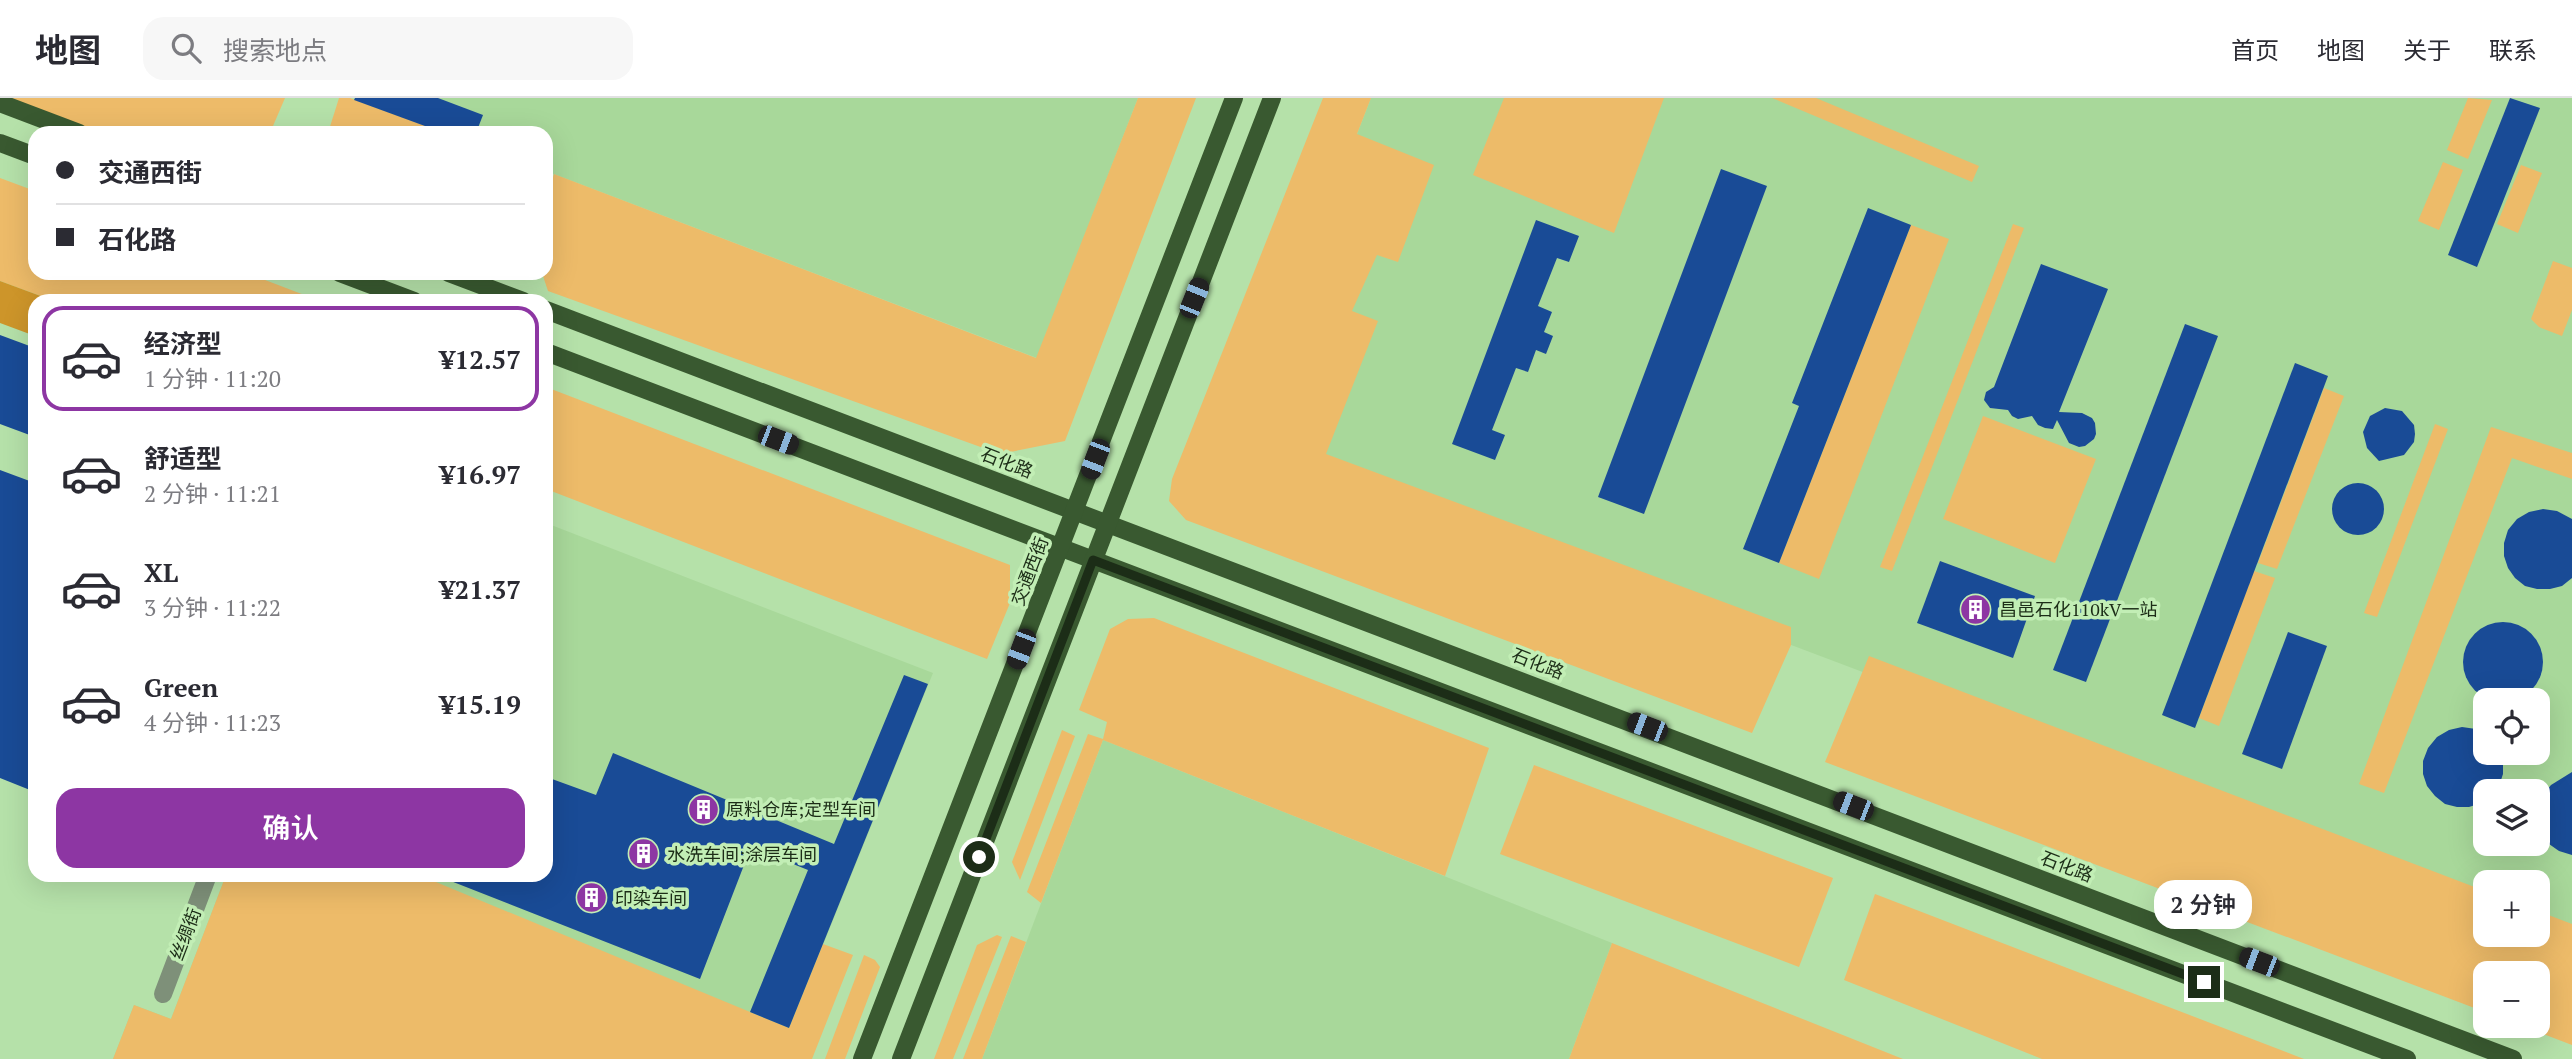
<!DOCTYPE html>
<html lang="zh">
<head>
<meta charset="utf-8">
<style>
	:root { --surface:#fff; --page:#f7f7f7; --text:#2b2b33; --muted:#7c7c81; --line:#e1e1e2; --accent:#8d36a3 }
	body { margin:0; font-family:"PT Serif","Noto Sans SC",serif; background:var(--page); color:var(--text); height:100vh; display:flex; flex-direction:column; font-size:26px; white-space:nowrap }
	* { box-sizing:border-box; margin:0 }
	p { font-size:23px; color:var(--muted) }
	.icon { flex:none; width:38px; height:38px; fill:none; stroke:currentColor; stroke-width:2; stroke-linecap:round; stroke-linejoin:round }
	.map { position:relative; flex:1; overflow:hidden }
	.side { position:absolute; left:28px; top:196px; width:525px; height:588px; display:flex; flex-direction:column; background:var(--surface); border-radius:21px; box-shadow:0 7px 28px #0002 }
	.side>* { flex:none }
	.hud { position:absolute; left:28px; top:28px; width:525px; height:154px; border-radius:21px; box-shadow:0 7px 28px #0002; display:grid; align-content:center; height:154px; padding:0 28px; background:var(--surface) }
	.tools { position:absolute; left:2473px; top:590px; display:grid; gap:14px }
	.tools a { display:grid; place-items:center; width:77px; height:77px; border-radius:14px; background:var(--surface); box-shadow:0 7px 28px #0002; font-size:35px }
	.end { position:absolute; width:32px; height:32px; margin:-16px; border:9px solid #1c2d17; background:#fff; box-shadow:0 0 0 4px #fff }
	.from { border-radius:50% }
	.bubble { position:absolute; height:49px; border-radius:21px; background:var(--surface); box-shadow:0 7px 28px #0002; font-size:23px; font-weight:600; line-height:49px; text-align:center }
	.car { position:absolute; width:21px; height:42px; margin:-21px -10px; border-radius:9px; box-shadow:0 0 5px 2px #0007; background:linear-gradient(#222 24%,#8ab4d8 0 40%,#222 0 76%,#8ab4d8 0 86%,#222 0) }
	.hud b { display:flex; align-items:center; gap:24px; height:66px; font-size:26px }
	.hud b+b { border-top:2px solid var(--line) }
	.hud i { width:18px; height:18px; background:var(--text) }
	ul { padding:12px 0 0; list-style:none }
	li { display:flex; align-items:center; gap:21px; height:105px; margin:0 14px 10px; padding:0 14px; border:4px solid transparent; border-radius:21px }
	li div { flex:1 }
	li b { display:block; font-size:26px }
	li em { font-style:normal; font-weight:600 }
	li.active { border-color:var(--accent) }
	li>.icon { width:63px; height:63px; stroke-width:1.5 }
	.cta { display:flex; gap:14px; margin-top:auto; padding:14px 28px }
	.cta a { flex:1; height:80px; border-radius:21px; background:var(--accent); color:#fff; font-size:28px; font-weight:600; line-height:80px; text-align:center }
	header { display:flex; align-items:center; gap:42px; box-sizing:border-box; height:98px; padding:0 35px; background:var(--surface); border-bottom:2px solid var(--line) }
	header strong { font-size:33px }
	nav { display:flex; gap:38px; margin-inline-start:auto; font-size:24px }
	.search { width:490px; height:63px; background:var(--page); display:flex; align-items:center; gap:18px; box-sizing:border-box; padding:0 24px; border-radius:21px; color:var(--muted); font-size:26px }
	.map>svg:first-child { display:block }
	.built { fill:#a8d89a; fill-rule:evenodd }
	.green { fill:#edbb69 }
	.forest { fill:#cd952a }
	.building { fill:#194b96 }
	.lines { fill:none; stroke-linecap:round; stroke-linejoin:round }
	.minor { stroke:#7e9079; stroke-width:18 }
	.major { stroke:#395930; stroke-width:18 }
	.route { stroke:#1c2d17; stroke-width:9 }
	.labels { text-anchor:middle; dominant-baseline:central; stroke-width:7; stroke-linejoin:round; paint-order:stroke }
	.street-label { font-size:18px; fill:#1c2d17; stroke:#c2eeb5 }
	.poi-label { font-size:18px; fill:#1c2d17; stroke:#c2eeb5; text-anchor:start }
</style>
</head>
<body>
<header>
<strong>地图</strong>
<div class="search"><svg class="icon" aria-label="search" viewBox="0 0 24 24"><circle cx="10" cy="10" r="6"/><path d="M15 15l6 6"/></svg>搜索地点</div>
<nav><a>首页</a><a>地图</a><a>关于</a><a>联系</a></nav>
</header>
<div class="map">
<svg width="2572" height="961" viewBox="0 0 2572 961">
	<rect width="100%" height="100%" fill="#b5e1a9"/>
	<g class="built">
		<path d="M 438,0 L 1138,0 L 1037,260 L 546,73 L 546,35 L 476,35 Z"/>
		<path d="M 1371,0 L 2572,0 L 2572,842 L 2538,829 L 2538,784 L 2485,784 L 2485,809 L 1240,339 ZM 2485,602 L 2538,602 L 2538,654 L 2485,654 ZM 2485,693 L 2538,693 L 2538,746 L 2485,746 Z"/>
		<path d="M 546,425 L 933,575 L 777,961 L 113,961 L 134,907 L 171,921 L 226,777 L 546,777 Z"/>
		<path d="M 1103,642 L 1612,845 L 1569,961 L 982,961 Z"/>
	</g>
	<g class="green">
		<path d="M 3,0 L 285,0 L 270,35 L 90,35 Z"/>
		<path d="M 339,0 L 350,0 L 445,35 L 328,35 Z"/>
		<path d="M 1138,0 L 1196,0 L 1065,343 L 1000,356 L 548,193 L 542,175 L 546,175 L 546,101 L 554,76 L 1036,260 Z"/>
		<path d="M 1323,0 L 1371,0 L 1357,36 L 1434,67 L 1398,164 L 1377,157 L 1352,213 L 1378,223 L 1326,356 L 1791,529 L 1791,547 L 1752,635 L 1186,422 L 1169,403 L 1172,381 Z"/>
		<path d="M 1504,0 L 1664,0 L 1614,135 L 1473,77 Z"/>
		<path d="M 1772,0 L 1816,0 L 1979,68 L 1972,84 Z"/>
		<path d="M 2468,0 L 2492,2 L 2468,61 L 2447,52 Z"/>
		<path d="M 2443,64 L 2463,72 L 2439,132 L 2418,123 Z"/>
		<path d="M 2521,67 L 2542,75 L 2518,135 L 2497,126 Z"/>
		<path d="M 0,80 L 35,93 L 35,175 L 247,175 L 320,203 L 54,203 L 0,183 Z"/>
		<path d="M 2013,126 L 2024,130 L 1892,473 L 1880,469 Z"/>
		<path d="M 1911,127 L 1949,141 L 1819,481 L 1779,465 Z"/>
		<path d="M 2553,163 L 2572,170 L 2572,212 L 2562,238 L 2539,229 L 2531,221 Z"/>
		<path d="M 546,289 L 1010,467 L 1010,505 L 987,561 L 546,391 Z"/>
		<path d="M 2324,290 L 2344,298 L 2277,471 L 2258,465 Z"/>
		<path d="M 1983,318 L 2096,361 L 2055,465 L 1943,421 Z"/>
		<path d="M 2435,326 L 2448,331 L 2377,519 L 2364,515 Z"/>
		<path d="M 2491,329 L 2572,355 L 2572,381 L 2512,360 L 2384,695 L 2359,686 Z"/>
		<path d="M 2254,473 L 2275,480 L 2219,628 L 2199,620 Z"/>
		<path d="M 1154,520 L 1489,650 L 1445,778 L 1103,642 L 1041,805 L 1027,794 L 1088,636 L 1103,641 L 1107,624 L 1079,612 L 1110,531 L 1128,521 Z"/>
		<path d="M 1869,558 L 2485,793 L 2485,836 L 2538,836 L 2538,813 L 2572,826 L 2572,947 L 2522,928 L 2538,928 L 2538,875 L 2485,875 L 2485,914 L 1825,664 Z"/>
		<path d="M 1062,632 L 1075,638 L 1020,782 L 1012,764 Z"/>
		<path d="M 1534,667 L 1833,780 L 1799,869 L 1500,756 Z"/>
		<path d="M 226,777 L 419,777 L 789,930 L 823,846 L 853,857 L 812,961 L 113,961 L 134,907 L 171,921 Z"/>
		<path d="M 1875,796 L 2304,961 L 2042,961 L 1844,882 Z"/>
		<path d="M 997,837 L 1002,839 L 953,961 L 934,961 L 977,847 Z"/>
		<path d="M 1011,838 L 1026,844 L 982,961 L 963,961 Z"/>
		<path d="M 1612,845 L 1903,961 L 1569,961 Z"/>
		<path d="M 864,857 L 875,862 L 880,869 L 845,961 L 825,961 Z"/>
	</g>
	<path class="forest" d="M 0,183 L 54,203 L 35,203 L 35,238 L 0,225 Z"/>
	<g class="building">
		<path d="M 355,0 L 438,0 L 483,17 L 476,35 L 444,35 L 354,2 Z"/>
		<path d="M 2510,0 L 2540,10 L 2477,169 L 2448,157 Z"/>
		<path d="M 1721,71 L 1767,88 L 1644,416 L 1598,399 Z"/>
		<path d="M 1868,110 L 1911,127 L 1779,465 L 1743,451 L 1799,308 L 1792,305 Z"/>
		<path d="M 1536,122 L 1579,138 L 1569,164 L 1557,160 L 1538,208 L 1552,214 L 1544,234 L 1553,238 L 1546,256 L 1536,252 L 1528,274 L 1516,270 L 1492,332 L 1505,337 L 1495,362 L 1452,346 Z"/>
		<path d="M 2041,166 L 2108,191 L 2059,314 L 2082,315 L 2092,320 L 2095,325 L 2096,336 L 2094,341 L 2085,348 L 2079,349 L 2069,345 L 2057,322 L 2053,331 L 2045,330 L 2038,327 L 2032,318 L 2018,321 L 2012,318 L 2008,312 L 1990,310 L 1984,302 L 1986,294 L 1994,289 Z"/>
		<path d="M 2185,226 L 2218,238 L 2086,584 L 2053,572 Z"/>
		<path d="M 0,237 L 35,250 L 35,339 L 0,326 Z"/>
		<path d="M 2295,265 L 2328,278 L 2195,630 L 2162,617 Z"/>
		<path d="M 2385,310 L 2402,313 L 2414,327 L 2415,336 L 2414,344 L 2404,357 L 2379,363 L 2367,350 L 2363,334 L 2370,318 Z"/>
		<path d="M 0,372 L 35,385 L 35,694 L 0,680 Z"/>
		<circle cx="2358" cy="411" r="26"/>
		<path d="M 2543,411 L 2557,413 L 2572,421 L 2572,480 L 2562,488 L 2550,491 L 2537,491 L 2525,488 L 2515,480 L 2508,470 L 2504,458 L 2504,445 L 2508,432 L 2517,421 L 2529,414 Z"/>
		<path d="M 1940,463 L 2035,498 L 2013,560 L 1917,525 Z"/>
		<circle cx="2503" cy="564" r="40"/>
		<path d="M 2288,534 L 2327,548 L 2282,671 L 2242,656 Z"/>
		<path d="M 904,577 L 928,586 L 789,930 L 750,914 L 808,772 L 751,749 L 700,881 L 438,778 L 546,777 L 546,696 L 552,681 L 596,697 L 613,655 L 834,746 Z"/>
		<path d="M 2462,629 L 2476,631 L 2485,636 L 2485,654 L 2503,654 L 2503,676 L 2499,688 L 2495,693 L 2485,693 L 2485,704 L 2469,709 L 2457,709 L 2445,706 L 2435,698 L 2427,688 L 2423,676 L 2423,663 L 2428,650 L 2437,639 L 2449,632 Z"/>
		<path d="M 2572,674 L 2572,757 L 2559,753 L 2549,746 L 2542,735 L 2538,711 L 2542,698 L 2551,687 Z"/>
	</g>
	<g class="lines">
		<path class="minor" d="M 163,896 L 208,777"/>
		<g class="major">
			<path d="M 0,5 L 79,35"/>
			<path d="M 0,45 L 35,58"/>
			<path d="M 340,175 L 414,203"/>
			<path d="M 449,175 L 523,203"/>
			<path d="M 546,212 L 2513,961"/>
			<path d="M 546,254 L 2407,961"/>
			<path d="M 862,961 L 1234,0"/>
			<path d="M 901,961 L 1272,0"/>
		</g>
	</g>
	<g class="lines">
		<path class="route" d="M 979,759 L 1093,462 L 2204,884"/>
	</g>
	<defs>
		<symbol id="building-disc" viewBox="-11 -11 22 22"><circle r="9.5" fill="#8d36a3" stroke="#c2eeb5"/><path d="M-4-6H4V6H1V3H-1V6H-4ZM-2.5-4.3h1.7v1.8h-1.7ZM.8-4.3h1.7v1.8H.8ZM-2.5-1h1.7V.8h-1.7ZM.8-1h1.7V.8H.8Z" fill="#fff"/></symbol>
	</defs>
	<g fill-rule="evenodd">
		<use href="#building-disc" x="1958" y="494" width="35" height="35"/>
		<use href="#building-disc" x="686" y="694" width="35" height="35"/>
		<use href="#building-disc" x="626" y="738" width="35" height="35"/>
		<use href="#building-disc" x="574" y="782" width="35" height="35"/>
	</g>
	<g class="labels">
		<g class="street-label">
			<text transform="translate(1007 364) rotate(21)">石化路</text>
			<text transform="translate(1029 473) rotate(-69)">交通西街</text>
			<text transform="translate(1538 565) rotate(21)">石化路</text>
			<text transform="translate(2067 768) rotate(21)">石化路</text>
			<text transform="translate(185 836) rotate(-69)">丝绸街</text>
		</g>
		<g class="poi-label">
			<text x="1999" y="511">昌邑石化110kV一站</text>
			<text x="726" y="711">原料仓库;定型车间</text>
			<text x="667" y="756">水洗车间;涂层车间</text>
			<text x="615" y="800">印染车间</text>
		</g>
	</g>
</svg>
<div class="tools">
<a><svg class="icon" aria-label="locate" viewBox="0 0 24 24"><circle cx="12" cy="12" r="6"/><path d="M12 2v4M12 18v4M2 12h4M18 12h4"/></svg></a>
<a><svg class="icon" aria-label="layers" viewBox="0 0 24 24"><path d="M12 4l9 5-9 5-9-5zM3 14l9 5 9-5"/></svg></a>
<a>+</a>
<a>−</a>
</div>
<i class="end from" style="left:979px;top:759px"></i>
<i class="end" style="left:2204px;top:884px"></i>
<div class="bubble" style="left:2154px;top:782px;width:98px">2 分钟</div>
<i class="car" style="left:1194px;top:200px;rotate:22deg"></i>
<i class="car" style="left:778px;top:342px;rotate:111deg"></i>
<i class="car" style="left:1095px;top:361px;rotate:201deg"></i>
<i class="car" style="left:1021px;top:551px;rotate:201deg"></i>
<i class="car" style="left:1647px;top:629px;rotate:291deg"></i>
<i class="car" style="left:1853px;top:708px;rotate:291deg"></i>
<i class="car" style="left:2259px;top:864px;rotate:291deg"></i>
<div class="hud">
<b><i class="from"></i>交通西街</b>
<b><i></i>石化路</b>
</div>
<section class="side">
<ul>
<li class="active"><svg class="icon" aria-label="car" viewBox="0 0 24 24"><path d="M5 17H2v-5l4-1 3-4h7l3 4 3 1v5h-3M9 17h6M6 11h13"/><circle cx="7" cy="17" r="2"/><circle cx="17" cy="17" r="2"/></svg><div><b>经济型</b><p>1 分钟 · 11:20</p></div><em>¥12.57</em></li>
<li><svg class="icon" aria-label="car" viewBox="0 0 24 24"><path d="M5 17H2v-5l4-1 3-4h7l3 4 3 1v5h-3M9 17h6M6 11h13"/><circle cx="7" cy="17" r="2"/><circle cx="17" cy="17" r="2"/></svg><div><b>舒适型</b><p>2 分钟 · 11:21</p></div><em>¥16.97</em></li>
<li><svg class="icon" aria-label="car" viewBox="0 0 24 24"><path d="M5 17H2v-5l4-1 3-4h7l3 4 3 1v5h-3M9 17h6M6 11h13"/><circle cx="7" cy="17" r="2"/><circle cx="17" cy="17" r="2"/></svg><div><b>XL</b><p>3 分钟 · 11:22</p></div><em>¥21.37</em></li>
<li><svg class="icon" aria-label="car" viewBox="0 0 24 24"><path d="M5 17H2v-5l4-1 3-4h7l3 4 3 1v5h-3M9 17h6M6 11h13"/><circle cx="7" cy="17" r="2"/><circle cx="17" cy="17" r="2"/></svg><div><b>Green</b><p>4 分钟 · 11:23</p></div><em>¥15.19</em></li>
</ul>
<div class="cta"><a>确认</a></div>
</section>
</div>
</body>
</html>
